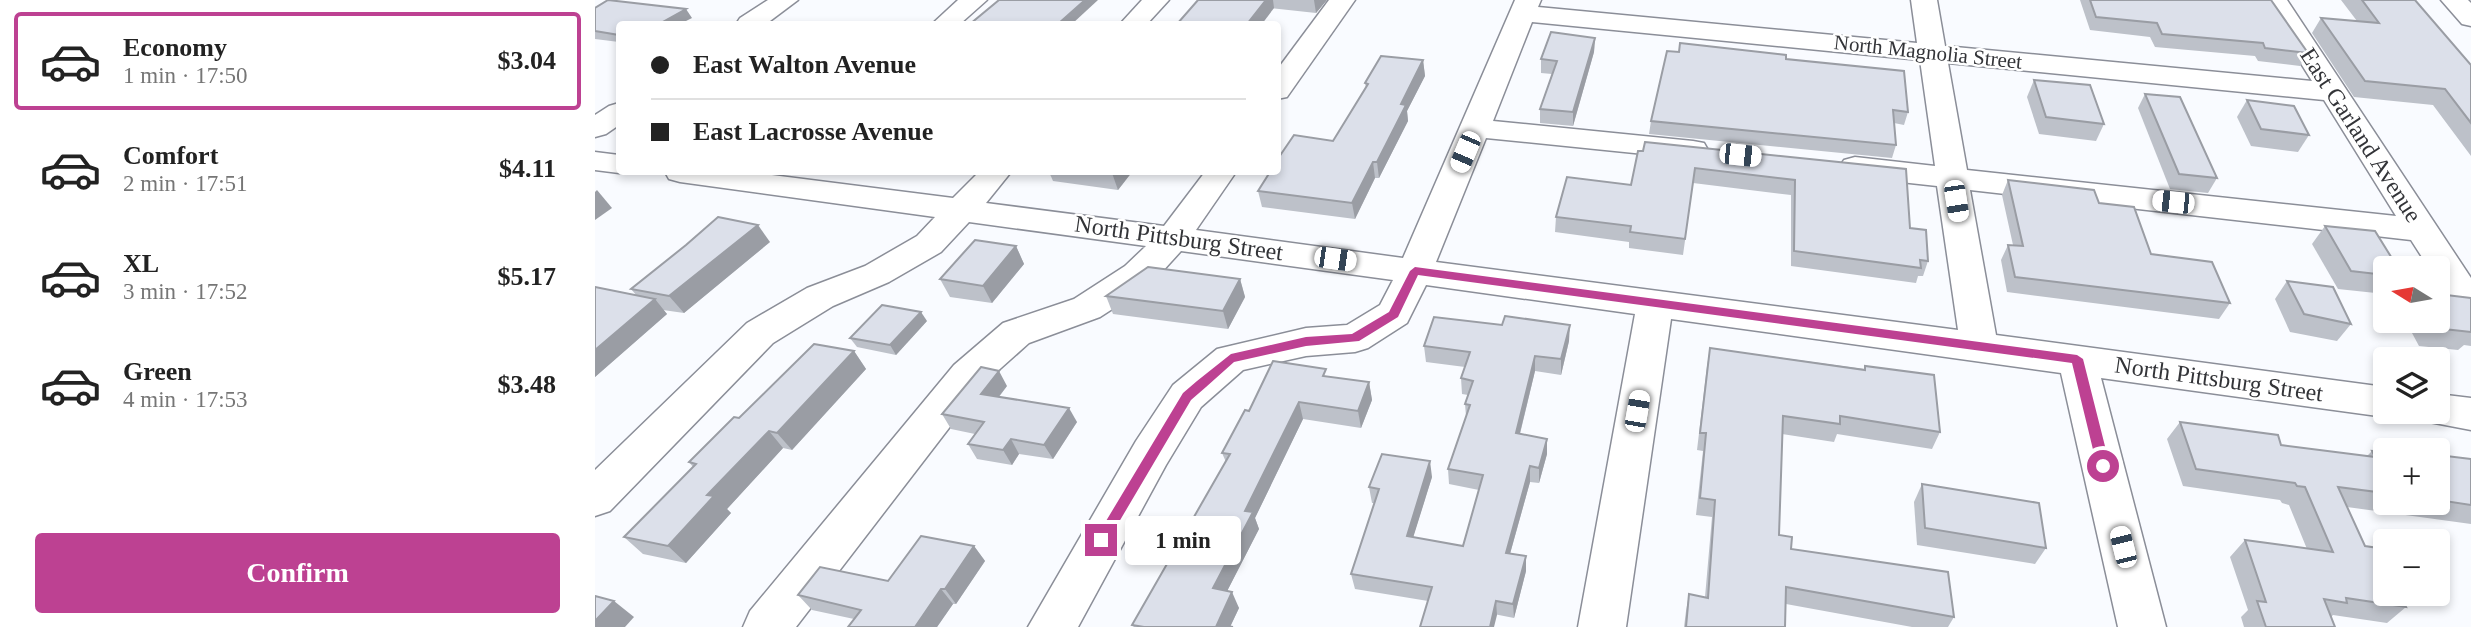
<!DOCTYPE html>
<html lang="en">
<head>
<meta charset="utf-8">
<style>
	:root { --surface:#fff; --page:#f2f2f2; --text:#222; --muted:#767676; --line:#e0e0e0; --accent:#bd4192 }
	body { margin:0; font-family:"Times New Roman",serif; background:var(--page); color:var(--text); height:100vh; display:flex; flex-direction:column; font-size:26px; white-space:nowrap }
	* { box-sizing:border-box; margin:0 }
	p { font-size:23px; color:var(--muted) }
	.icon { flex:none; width:38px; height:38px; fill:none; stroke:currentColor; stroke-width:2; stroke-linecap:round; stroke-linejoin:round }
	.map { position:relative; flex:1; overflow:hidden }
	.details { display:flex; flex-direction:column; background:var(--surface); width:595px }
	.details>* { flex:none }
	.hud { position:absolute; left:21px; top:21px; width:665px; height:154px; border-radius:7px; box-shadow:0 4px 10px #0003; display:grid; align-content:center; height:154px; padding:0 35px; background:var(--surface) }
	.needle { width:46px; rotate:281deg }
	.controls { position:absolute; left:1778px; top:256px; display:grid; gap:14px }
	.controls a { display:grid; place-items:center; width:77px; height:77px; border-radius:7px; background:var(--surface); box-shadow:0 4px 10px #0003; font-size:35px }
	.end { position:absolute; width:32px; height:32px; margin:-16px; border:9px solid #bd4192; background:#fff; box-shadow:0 0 0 4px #fff }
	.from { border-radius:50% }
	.bubble { position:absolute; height:49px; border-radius:7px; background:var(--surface); box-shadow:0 4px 10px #0003; font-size:23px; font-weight:700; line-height:49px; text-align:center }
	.car { position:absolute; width:21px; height:42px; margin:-21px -10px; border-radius:9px; box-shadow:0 0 5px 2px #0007; background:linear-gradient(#fff 24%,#345 0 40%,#fff 0 76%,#345 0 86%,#fff 0) }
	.hud b { display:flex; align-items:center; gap:24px; height:66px; font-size:26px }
	.hud b+b { border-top:2px solid var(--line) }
	.hud i { width:18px; height:18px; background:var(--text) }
	ul { padding:12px 0 0; list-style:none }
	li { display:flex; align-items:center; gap:21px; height:98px; margin:0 14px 10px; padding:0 21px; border:4px solid transparent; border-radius:7px }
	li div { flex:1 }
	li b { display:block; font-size:26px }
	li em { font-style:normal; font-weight:700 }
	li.active { border-color:var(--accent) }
	li>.icon { width:63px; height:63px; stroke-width:1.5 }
	.primary-button { display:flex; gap:14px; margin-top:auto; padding:14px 35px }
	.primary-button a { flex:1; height:80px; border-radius:7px; background:var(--accent); color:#fff; font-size:28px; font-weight:700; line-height:80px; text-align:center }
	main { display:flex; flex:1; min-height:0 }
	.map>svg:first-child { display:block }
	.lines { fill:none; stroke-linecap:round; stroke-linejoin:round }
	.minor-casing { stroke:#8b8e98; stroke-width:3 }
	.minor { fill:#fff; fill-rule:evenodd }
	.wall { fill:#bdc1c9 }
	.shaded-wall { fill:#9a9da4 }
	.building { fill:#dce0ea; stroke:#9a9da4; stroke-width:2 }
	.route { fill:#bd4192 }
	.labels { text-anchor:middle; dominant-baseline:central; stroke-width:5; stroke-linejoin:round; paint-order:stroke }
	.far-street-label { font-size:21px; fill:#333438; stroke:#fff }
	.street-label { font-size:24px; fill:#333438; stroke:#fff }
</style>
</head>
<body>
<main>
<section class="details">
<ul>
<li class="active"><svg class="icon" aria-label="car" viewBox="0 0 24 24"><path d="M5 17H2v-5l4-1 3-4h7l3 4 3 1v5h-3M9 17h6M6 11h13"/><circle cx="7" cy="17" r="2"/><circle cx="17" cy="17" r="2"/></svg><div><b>Economy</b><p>1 min · 17:50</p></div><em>$3.04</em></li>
<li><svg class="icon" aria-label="car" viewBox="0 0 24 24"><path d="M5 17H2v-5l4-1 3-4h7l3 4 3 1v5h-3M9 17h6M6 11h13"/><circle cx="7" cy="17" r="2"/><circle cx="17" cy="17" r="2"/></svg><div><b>Comfort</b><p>2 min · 17:51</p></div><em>$4.11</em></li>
<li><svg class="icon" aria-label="car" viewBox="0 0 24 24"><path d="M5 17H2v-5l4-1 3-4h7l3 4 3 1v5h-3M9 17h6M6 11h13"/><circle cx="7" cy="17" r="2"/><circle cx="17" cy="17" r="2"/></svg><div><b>XL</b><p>3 min · 17:52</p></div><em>$5.17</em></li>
<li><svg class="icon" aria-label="car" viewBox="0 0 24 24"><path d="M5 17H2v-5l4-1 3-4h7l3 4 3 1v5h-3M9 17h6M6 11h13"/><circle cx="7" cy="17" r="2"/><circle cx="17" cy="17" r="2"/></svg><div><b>Green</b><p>4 min · 17:53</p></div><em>$3.48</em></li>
</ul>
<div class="primary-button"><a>Confirm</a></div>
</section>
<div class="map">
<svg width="1876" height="627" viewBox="0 0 1876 627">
	<rect width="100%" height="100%" fill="#f9fbff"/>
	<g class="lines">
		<defs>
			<g id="minor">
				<path d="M 173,0 L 203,0 L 171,24 L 141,24 L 145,18 Z"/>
				<path d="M 363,0 L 392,0 L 365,24 L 337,24 Z"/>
				<path d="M 547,0 L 574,0 L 552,24 L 525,24 Z"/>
				<path d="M 734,0 L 760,0 L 692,97 L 682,99 L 682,70 Z"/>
				<path d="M 920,0 L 946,0 L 943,7 L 1322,43 L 1316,0 L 1342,0 L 1350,46 L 1717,81 L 1666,0 L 1692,0 L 1876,278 L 1876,319 L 1863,315 L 1843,282 L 1843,268 L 1834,268 L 1816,240 L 1375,190 L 1401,335 L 1790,387 L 1790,411 L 1805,411 L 1790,417 L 1506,378 L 1571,627 L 1523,627 L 1466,373 L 1076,319 L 1031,627 L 983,627 L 1040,314 L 831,285 L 812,323 L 773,348 L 760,352 L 711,356 L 648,370 L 606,407 L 571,465 L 483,627 L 433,627 L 541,441 L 578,385 L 622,349 L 711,328 L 752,325 L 785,305 L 798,280 L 586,251 L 556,284 L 505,317 L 434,343 L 387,385 L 201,627 L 148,627 L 155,611 L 359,365 L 408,323 L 479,299 L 530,266 L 551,246 L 374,222 L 346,252 L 294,282 L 238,306 L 178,343 L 15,511 L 0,516 L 0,470 L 152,323 L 212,288 L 270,266 L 322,236 L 340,217 L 85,182 L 74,179 L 70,172 L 154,172 L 358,198 L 384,172 L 416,172 L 391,203 L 569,226 L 610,172 L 641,172 L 601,230 L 808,258 ZM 937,22 L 1325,60 L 1340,166 L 1260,157 L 1249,160 L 1244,167 L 1249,174 L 1260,177 L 1342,186 L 1363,330 L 841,262 L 891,138 L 1098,159 L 1109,157 L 1113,150 L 1109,143 L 1098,141 L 898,121 ZM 1353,63 L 1729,100 L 1801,216 L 1372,170 Z"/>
				<path d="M 1846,0 L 1873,0 L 1876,3 L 1876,26 L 1867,24 Z"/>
				<path d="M 24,103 L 24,125 L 11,134 L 0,137 L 0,115 L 14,106 Z"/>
				<path d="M 0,152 L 24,155 L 24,172 L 32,172 L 24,173 L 0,170 Z"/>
				<path d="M 1843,394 L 1876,398 L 1876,430 L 1829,421 L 1824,411 L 1843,411 Z"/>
			</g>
		</defs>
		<use href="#minor" class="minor-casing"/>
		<use href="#minor" class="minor"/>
	</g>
	<g class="wall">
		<path d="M 603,0 L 732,0 L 721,13 Z"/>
		<path d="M 1485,0 L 1676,0 L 1713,53 L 1705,66 L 1663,61 L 1660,56 L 1560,47 L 1555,37 L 1495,30 Z"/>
		<path d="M 1746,0 L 1820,0 L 1876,65 L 1876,156 L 1838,105 L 1759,97 L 1717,33 L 1726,18 L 1762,21 Z"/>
		<path d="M 0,8 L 97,18 L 24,24 L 24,42 L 0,39 Z"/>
		<path d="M 1000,38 L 999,52 L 978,126 L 945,123 L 945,109 L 957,74 L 946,73 L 946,59 Z"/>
		<path d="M 1191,59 L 1313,112 L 1309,125 L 1299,123 L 1301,145 L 1297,158 L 1054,134 L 1056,121 Z"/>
		<path d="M 828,60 L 830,76 L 812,111 L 813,121 L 784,178 L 780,178 L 760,219 L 667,207 L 663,191 L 738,141 L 771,88 L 770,83 Z"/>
		<path d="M 1439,80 L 1509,124 L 1501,141 L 1444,134 L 1432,97 Z"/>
		<path d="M 1550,94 L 1622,178 L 1613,193 L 1575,189 L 1543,108 Z"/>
		<path d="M 1652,100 L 1714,135 L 1703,152 L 1656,146 L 1642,117 Z"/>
		<path d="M 1043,151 L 1311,169 L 1315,228 L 1333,261 L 1328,276 L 1323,276 L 1321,283 L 1196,266 L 1196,195 L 1098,183 L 1088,255 L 1034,248 L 1034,242 L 960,232 L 961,217 L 1036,185 Z"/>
		<path d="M 454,172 L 537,172 L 523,190 L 458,181 Z"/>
		<path d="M 1413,180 L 1504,203 L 1556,254 L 1635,303 L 1624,319 L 1412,292 L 1406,260 L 1413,245 L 1418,245 L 1407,195 Z"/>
		<path d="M 1730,226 L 1790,268 L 1790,294 L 1743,289 L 1717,244 Z"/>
		<path d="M 175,242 L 89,313 L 68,310 L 72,314 L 0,377 L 0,287 L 42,296 L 36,289 Z"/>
		<path d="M 421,246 L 429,264 L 397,303 L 355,297 L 345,279 Z"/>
		<path d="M 645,279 L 650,297 L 633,329 L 518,314 L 511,296 Z"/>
		<path d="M 1692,281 L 1756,324 L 1742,341 L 1695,332 L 1680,299 Z"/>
		<path d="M 1876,298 L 1876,346 L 1869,345 L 1863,350 L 1824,346 L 1810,320 L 1843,320 Z"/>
		<path d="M 332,321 L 301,355 L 262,347 L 255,338 Z"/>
		<path d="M 974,341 L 966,375 L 940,371 L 925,434 L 952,439 L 952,454 L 944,483 L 935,482 L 915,554 L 931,571 L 919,618 L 833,601 L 760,589 L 756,574 L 779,503 L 777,503 L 774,487 L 837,477 L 818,537 L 868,546 L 884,490 L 854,484 L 853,469 L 871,416 L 870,404 L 873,395 L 867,394 L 866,378 L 870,367 L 831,362 L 829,346 Z"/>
		<path d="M 1115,348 L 1269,369 L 1270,366 L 1345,432 L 1337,449 L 1242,434 L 1239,442 L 1187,434 L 1184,535 L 1196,549 L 1359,617 L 1353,627 L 1317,627 L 1191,604 L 1190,627 L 1089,627 L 1091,611 L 1094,594 L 1110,597 L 1117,517 L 1101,515 L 1108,451 L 1102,450 L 1112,366 Z"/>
		<path d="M 259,351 L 271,369 L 197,450 L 188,448 L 132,509 L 136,513 L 91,563 L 48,554 L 29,537 L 98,467 L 94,462 L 144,418 Z"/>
		<path d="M 733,377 L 774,382 L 777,400 L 766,428 L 708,419 L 660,518 L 664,529 L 632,591 L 644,608 L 635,627 L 638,627 L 539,627 L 537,625 L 631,462 L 627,453 L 654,411 Z"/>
		<path d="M 412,386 L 404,397 L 482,422 L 458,459 L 424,454 L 417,465 L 382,459 L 373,444 L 380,434 L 356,429 L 347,414 Z"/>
		<path d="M 1585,422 L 1686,445 L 1772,456 L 1777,451 L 1790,452 L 1790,502 L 1843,502 L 1843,455 L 1876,459 L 1876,524 L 1752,507 L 1770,546 L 1811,607 L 1792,623 L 1738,615 L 1736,617 L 1740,627 L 1649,627 L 1646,617 L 1653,610 L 1635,557 L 1650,540 L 1712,549 L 1694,505 L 1687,503 L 1685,500 L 1588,486 L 1572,439 Z"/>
		<path d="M 1327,484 L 1451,548 L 1440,564 L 1322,545 L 1319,502 Z"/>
		<path d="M 379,546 L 390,561 L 361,604 L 358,604 L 342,627 L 253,627 L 259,619 L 217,610 L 203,595 L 293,581 Z"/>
	</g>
	<g class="shaded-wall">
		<path d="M 490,0 L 503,0 L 477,24 L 463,24 Z"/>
		<path d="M 671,0 L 678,0 L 679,8 L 667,24 L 652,24 Z"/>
		<path d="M 719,0 L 732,0 L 721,13 Z"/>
		<path d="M 91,9 L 97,18 L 85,24 L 64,24 Z"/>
		<path d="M 1000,38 L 999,52 L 978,126 L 978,112 Z"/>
		<path d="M 828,60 L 830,76 L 812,111 L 813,121 L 784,178 L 782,162 L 806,104 Z"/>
		<path d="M 778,162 L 780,178 L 760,219 L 757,203 Z"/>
		<path d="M 518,172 L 537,172 L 523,190 L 517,173 Z"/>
		<path d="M 2,190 L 17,208 L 0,220 L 0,192 Z"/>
		<path d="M 163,225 L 175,242 L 89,313 L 74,296 Z"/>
		<path d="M 421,246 L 429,264 L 397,303 L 388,286 Z"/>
		<path d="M 645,279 L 650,297 L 633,329 L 628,311 Z"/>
		<path d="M 60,299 L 72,314 L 0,377 L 0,350 Z"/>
		<path d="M 326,312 L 332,321 L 301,355 L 295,345 Z"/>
		<path d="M 975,325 L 974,341 L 966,375 L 966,359 Z"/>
		<path d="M 259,351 L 271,369 L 197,450 L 182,433 Z"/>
		<path d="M 940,356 L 940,371 L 921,449 L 921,433 Z"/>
		<path d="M 404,371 L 412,386 L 394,409 L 386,394 Z"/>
		<path d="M 774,382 L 777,400 L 766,428 L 763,411 Z"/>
		<path d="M 704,402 L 708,419 L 660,518 L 664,529 L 625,605 L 618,588 L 650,511 Z"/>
		<path d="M 474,408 L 482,422 L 458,459 L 449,445 Z"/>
		<path d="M 174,431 L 188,448 L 132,509 L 136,513 L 91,563 L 73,546 L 112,495 Z"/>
		<path d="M 416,439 L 424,454 L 417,465 L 408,450 Z"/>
		<path d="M 952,439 L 952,454 L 944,483 L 944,468 Z"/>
		<path d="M 835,461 L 837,477 L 814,551 L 812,536 Z"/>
		<path d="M 935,466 L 935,482 L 911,568 L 911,553 Z"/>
		<path d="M 379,546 L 390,561 L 361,604 L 350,589 Z"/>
		<path d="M 931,556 L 931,571 L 919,618 L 918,604 Z"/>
		<path d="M 346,589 L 358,604 L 342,627 L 320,627 Z"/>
		<path d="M 637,592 L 644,608 L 635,627 L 621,627 Z"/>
		<path d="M 19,601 L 39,617 L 30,627 L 0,627 L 0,621 Z"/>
		<path d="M 901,601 L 902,615 L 899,627 L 895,627 Z"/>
	</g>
	<g class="building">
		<path d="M 13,0 L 91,9 L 64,24 L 24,24 L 24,35 L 0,31 L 0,8 Z"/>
		<path d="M 404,0 L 490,0 L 463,24 L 375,24 Z"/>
		<path d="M 603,0 L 671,0 L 652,24 L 582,24 Z"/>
		<path d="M 1495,0 L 1676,0 L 1713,53 L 1670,48 L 1668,43 L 1567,34 L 1562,23 L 1501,17 Z"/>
		<path d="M 1767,0 L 1820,0 L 1876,65 L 1876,123 L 1850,89 L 1770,81 L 1726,18 L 1784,23 Z"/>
		<path d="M 956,32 L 1000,38 L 978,112 L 945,109 L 962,61 L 946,59 Z"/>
		<path d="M 1085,43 L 1191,55 L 1191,59 L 1309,71 L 1313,112 L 1298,110 L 1301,145 L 1056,121 L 1072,51 L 1084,52 Z"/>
		<path d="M 786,56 L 828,60 L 806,104 L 811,105 L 782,162 L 778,162 L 757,203 L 663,191 L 675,172 L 682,172 L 682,160 L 699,135 L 738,141 L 773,84 L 770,83 Z"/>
		<path d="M 1439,80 L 1495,85 L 1509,124 L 1451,117 Z"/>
		<path d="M 1550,94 L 1585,97 L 1622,178 L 1584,174 Z"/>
		<path d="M 1652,100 L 1699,106 L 1714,135 L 1666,129 Z"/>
		<path d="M 1050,142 L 1311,169 L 1315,228 L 1331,230 L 1333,261 L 1325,260 L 1326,268 L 1199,251 L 1200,180 L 1100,168 L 1090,239 L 1035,232 L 1036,226 L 961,217 L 972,177 L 1036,185 L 1043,151 L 1048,151 Z"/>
		<path d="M 1413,180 L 1499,190 L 1504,203 L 1539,207 L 1556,254 L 1617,262 L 1635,303 L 1420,277 L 1413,245 L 1428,246 Z"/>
		<path d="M 123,217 L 163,225 L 74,296 L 36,289 L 91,245 Z"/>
		<path d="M 1730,226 L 1780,231 L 1803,268 L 1790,268 L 1790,275 L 1756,271 Z"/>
		<path d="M 380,240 L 421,246 L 388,286 L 345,279 Z"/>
		<path d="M 553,267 L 645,279 L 628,311 L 511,296 Z"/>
		<path d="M 1692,281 L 1738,287 L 1756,324 L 1709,314 Z"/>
		<path d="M 0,287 L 60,299 L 0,350 Z"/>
		<path d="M 1843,294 L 1876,298 L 1876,332 L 1840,328 L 1835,320 L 1843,320 Z"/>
		<path d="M 287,305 L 326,312 L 295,345 L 255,338 Z"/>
		<path d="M 910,316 L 975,325 L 966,359 L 940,356 L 921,433 L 952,439 L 944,468 L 935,466 L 911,553 L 931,556 L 918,604 L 901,601 L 895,627 L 825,627 L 837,587 L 756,574 L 784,489 L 774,487 L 787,454 L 835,461 L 812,536 L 868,546 L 888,475 L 853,469 L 875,405 L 870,404 L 878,381 L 866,378 L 875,352 L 829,346 L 839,317 L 907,325 Z"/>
		<path d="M 219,344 L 259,351 L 182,433 L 174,431 L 112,495 L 119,496 L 73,546 L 29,537 L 101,464 L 94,462 L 139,417 L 144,418 Z"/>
		<path d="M 1115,348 L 1270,370 L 1270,366 L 1339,375 L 1345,432 L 1245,416 L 1245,424 L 1188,416 L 1184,535 L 1197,537 L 1196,549 L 1353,572 L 1359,617 L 1191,587 L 1190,627 L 1091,627 L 1094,594 L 1113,598 L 1120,500 L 1105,498 L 1111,433 L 1105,433 Z"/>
		<path d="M 678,361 L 731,369 L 728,376 L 774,382 L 763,411 L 704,402 L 650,511 L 658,512 L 618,588 L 637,592 L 621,627 L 549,627 L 537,625 L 635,454 L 627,453 L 650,410 L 654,411 Z"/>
		<path d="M 386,367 L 404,371 L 386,394 L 474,408 L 449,445 L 416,439 L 408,450 L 373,444 L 389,422 L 347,414 Z"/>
		<path d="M 1585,422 L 1683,435 L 1686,445 L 1780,457 L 1777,451 L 1790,452 L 1790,493 L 1743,487 L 1770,546 L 1783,548 L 1790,563 L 1790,593 L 1804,593 L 1811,607 L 1751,598 L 1752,603 L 1729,599 L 1740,627 L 1671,627 L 1662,601 L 1671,602 L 1650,540 L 1738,552 L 1710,487 L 1702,486 L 1700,483 L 1601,469 Z"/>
		<path d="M 1843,455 L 1876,459 L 1876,505 L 1843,500 Z"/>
		<path d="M 1327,484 L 1444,503 L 1451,548 L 1330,528 Z"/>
		<path d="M 326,536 L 379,546 L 350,589 L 346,589 L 320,627 L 253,627 L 266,610 L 203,595 L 225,567 L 293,581 Z"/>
		<path d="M 0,596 L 19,601 L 0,621 Z"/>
		<path d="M 626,625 L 638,627 L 625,627 Z"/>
	</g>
	<path class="route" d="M 820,267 L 1482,355 L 1488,359 L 1515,466 L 1508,472 L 1502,466 L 1477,363 L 823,275 L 803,317 L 764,341 L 711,346 L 639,362 L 611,387 L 596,400 L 511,544 L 502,544 L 502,536 L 588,393 L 602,381 L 636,354 L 711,337 L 757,334 L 794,312 L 815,271 Z"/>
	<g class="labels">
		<g class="far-street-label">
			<text transform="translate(1333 52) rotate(6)">North Magnolia Street</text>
		</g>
		<g class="street-label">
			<text transform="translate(1766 135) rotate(57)">East Garland Avenue</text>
			<text transform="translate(584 238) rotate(8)">North Pittsburg Street</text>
			<text transform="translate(1624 379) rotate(8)">North Pittsburg Street</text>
		</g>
	</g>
</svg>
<div class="controls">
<a><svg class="needle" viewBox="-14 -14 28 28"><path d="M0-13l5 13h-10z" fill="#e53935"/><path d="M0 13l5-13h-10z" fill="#767676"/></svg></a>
<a><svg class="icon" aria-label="layers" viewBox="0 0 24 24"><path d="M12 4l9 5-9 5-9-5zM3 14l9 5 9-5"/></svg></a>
<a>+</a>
<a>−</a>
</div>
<i class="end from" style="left:1508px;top:466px"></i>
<i class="end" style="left:506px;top:540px"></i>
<div class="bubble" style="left:530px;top:516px;width:116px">1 min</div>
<i class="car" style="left:870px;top:152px;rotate:203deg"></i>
<i class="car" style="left:1145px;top:155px;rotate:96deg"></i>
<i class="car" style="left:1361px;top:201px;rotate:171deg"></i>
<i class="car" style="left:1578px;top:202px;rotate:276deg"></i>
<i class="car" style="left:740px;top:259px;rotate:98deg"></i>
<i class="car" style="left:1042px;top:411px;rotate:10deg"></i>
<i class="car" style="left:1528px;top:547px;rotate:346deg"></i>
<div class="hud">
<b><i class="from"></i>East Walton Avenue</b>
<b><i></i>East Lacrosse Avenue</b>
</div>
</div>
</main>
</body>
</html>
